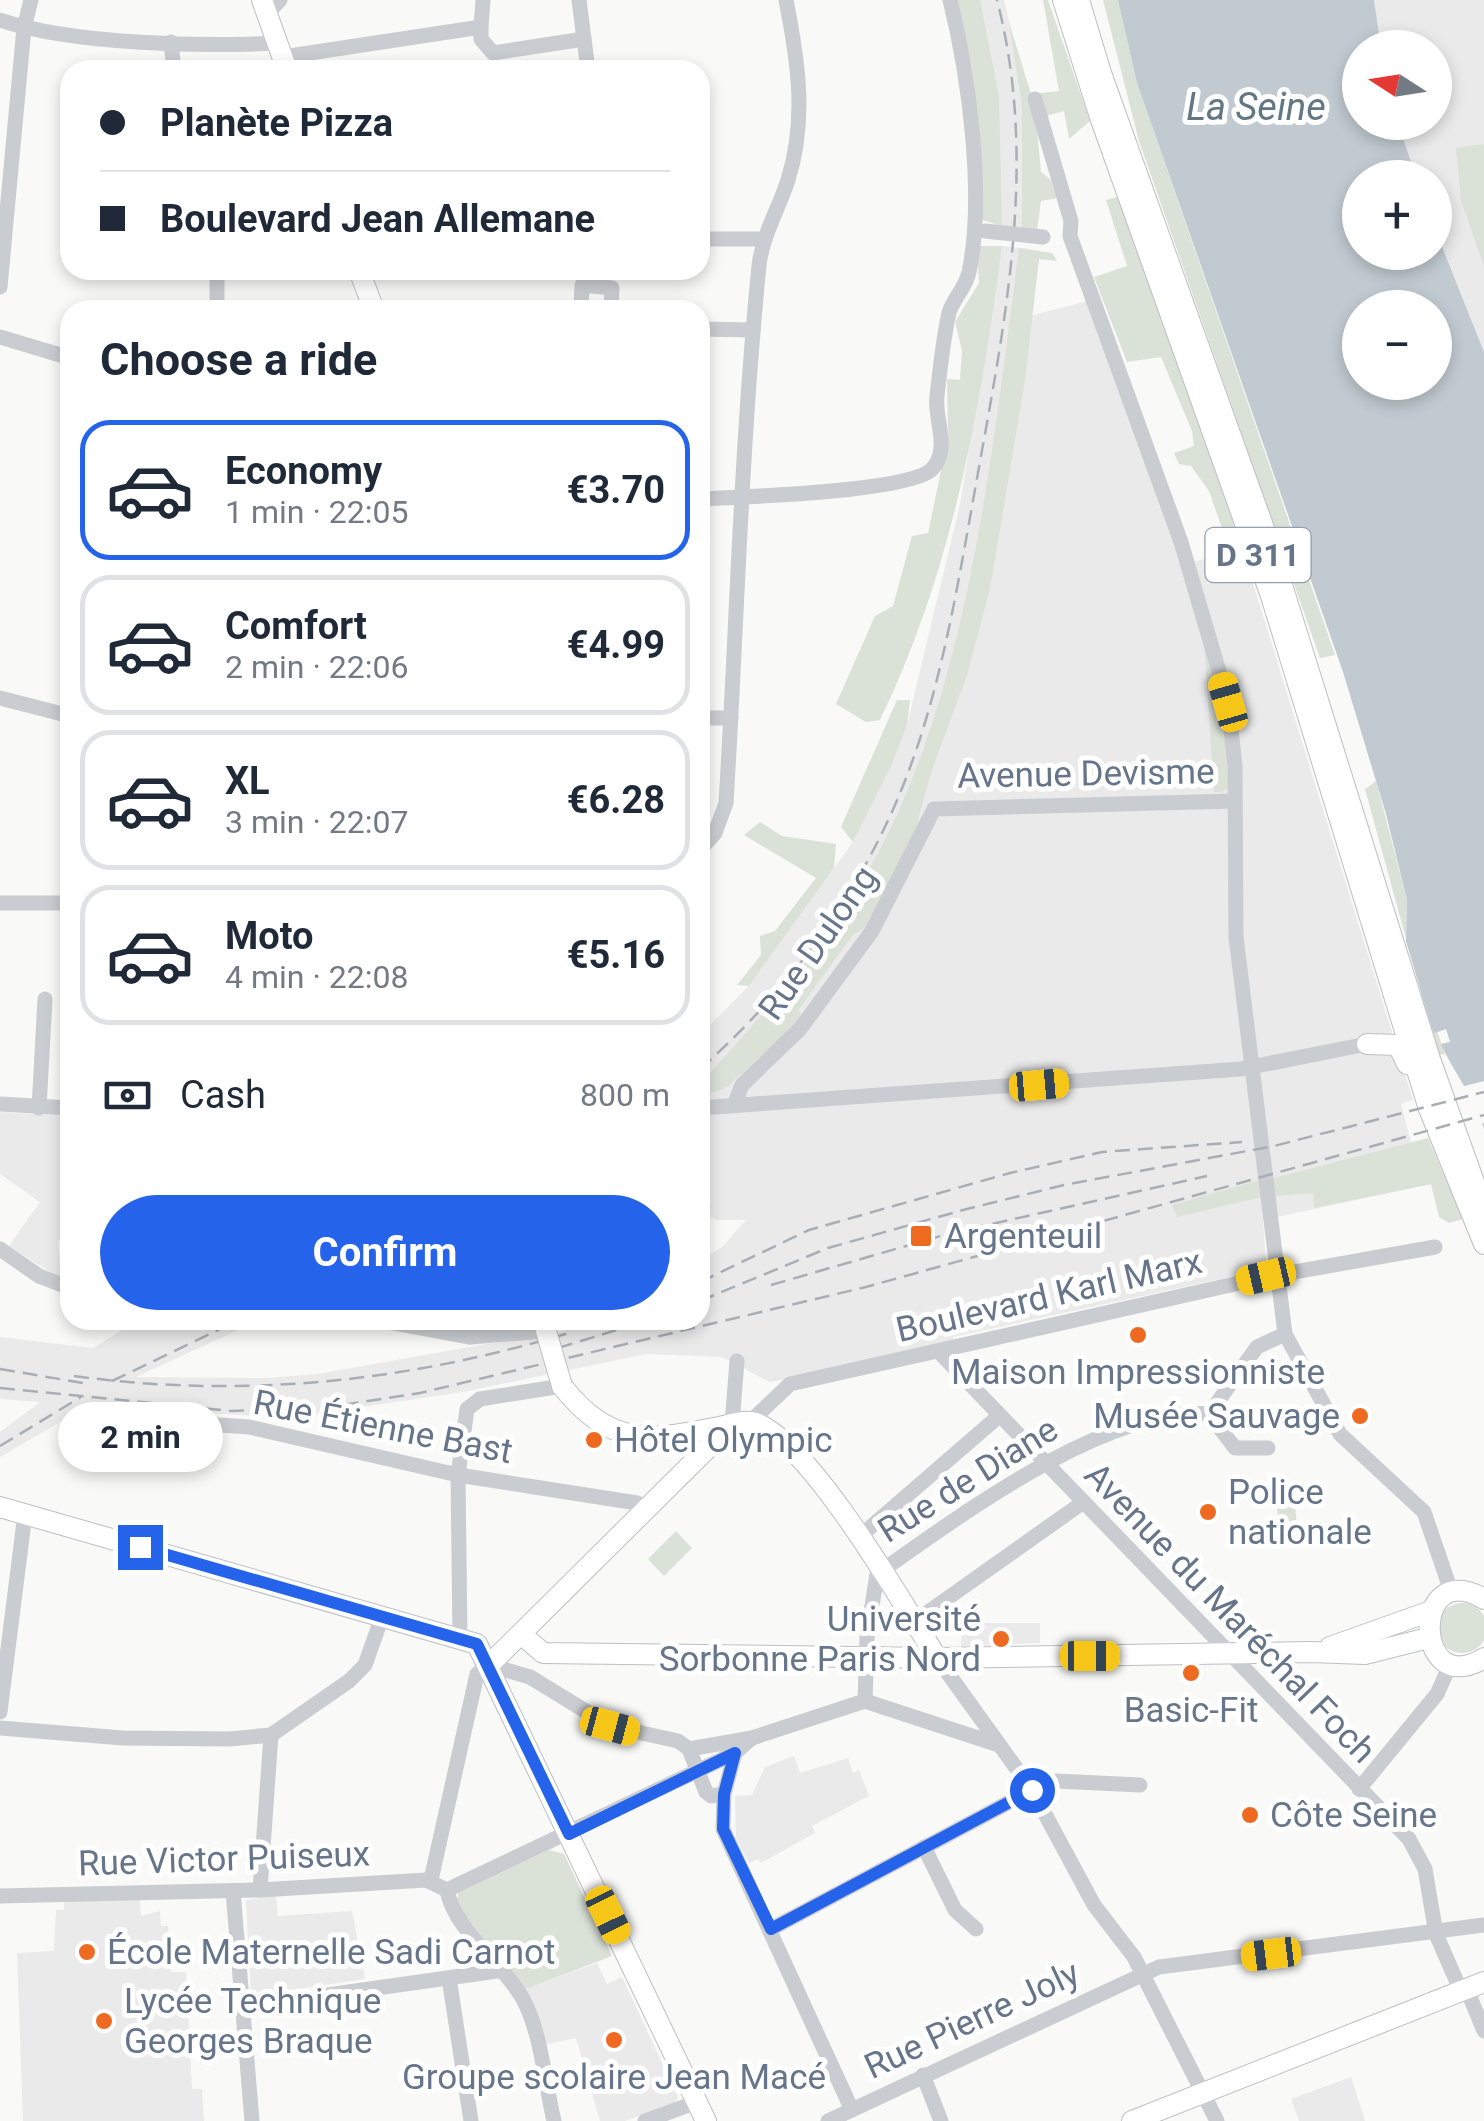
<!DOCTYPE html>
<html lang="en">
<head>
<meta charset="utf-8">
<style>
	:root { --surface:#fff; --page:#f2f2f3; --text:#1f2937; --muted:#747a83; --line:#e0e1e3; --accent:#2563eb }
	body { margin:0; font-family:Roboto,sans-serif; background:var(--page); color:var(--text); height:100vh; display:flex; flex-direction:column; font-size:38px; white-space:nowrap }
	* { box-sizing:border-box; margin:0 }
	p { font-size:32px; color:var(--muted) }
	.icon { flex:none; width:55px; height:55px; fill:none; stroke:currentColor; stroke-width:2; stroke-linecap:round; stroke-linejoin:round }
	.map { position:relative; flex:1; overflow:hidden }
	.details { position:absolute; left:60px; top:300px; width:650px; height:1030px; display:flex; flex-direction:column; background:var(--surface); border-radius:30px; box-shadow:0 5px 15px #0003 }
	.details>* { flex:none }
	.banner { position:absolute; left:60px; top:60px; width:650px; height:220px; border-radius:30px; box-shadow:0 5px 15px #0003; display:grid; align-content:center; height:220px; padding:0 40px; background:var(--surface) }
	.needle { width:65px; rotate:282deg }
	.buttons { position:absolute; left:1342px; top:30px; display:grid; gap:20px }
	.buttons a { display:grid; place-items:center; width:110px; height:110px; border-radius:50%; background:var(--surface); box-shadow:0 5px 15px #0003; font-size:50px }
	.end { position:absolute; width:45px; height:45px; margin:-22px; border:12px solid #2563eb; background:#fff; box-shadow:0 0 0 5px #fff }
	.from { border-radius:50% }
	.bubble { position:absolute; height:70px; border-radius:35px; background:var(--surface); box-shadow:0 5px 15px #0003; font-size:32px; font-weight:700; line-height:70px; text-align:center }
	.car { position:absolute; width:30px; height:60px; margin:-30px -15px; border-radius:12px; box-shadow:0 0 8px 2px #0007; background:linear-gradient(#f5c518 24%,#345 0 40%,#f5c518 0 76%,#345 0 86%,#f5c518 0) }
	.banner b { display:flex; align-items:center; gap:35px; height:95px; font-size:38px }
	.banner b+b { border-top:2px solid var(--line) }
	.banner i { width:25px; height:25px; background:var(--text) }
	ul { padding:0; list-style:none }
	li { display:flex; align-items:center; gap:30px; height:140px; margin:0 20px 15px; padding:0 20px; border:5px solid var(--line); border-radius:30px }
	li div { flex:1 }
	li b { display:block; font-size:38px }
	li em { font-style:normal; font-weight:700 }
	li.current { border-color:var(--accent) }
	li>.icon { width:90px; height:90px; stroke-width:1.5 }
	h2 { padding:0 40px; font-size:45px; line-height:120px }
	.pay { display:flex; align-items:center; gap:25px; height:110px; padding:0 40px; font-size:38px }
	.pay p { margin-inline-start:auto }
	.action { display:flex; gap:20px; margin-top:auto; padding:20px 40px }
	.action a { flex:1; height:115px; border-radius:60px; background:var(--accent); color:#fff; font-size:40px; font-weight:700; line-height:115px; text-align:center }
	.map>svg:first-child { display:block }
	.built { fill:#eaeaea }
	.green { fill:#dae1d7 }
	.water { fill:#c0cad0; fill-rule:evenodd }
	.pier { fill:#f9f9f7 }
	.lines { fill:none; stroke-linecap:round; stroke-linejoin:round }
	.major-casing { stroke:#bcbfc4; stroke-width:22 }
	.minor { stroke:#c9ccd0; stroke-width:15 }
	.major { stroke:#fff; stroke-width:20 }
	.rail { stroke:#a9aeb5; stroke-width:2.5; stroke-dasharray:15 8; stroke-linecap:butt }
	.major-bridge-casing { stroke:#bcbfc4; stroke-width:22; stroke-linecap:butt }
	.minor-bridge { stroke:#c9ccd0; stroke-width:15 }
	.major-bridge { stroke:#fff; stroke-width:20 }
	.route { stroke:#2563eb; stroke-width:12 }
	.poi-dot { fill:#ef6a21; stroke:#fff; stroke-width:4 }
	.labels { text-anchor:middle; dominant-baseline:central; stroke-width:10; stroke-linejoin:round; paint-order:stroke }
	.shield { fill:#fff; stroke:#949ead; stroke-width:2.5 }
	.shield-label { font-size:32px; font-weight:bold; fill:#66758a }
	.street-label { font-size:35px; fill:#66758a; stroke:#fff }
	.poi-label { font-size:35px; fill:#66758a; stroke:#fff; text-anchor:start }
	.water-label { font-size:38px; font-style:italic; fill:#627784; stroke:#fff }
</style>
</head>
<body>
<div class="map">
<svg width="1484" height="2121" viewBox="0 0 1484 2121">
	<rect width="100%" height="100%" fill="#f9f9f7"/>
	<g class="built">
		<path d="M 958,0 L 1004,0 L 1031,111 L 1040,210 L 1037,229 L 1002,226 Z"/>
		<path d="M 1374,0 L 1484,0 L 1484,352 L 1435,229 L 1435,178 L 1416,177 L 1398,123 L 1435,122 L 1435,48 L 1381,47 Z"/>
		<path d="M 1002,246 L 1031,249 L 1022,318 L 1091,300 L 1184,565 L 1242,548 L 1413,1100 L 1401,1104 L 1411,1142 L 1431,1184 L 1272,1218 L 1261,1196 L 1266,1261 L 1258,1271 L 953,1337 L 954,1344 L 913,1354 L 770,1382 L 722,1357 L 646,1354 L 463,1392 L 288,1418 L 88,1406 L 0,1457 L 0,1432 L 40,1402 L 0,1399 L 0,1337 L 93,1348 L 138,1320 L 260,1320 L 136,1377 L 267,1378 L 317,1374 L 624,1320 L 700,1320 L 700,1272 L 708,1267 L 706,1257 L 722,1247 L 746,1220 L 717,1220 L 700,1213 L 700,1035 L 749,986 L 853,842 L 907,725 L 960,504 Z"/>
		<path d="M 0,1112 L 70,1116 L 70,1240 L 58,1240 L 61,1279 L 9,1246 L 40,1202 L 0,1174 Z"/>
		<path d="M 962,1623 L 1040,1623 L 1040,1643 L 961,1647 Z"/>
		<path d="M 794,1756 L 800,1773 L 848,1758 L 853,1773 L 859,1770 L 869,1796 L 812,1826 L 815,1833 L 761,1863 L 758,1859 L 749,1863 L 736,1838 L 735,1796 L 752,1795 L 765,1767 Z"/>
		<path d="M 276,1896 L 278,1916 L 352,1911 L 365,1979 L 251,1996 L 246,1900 Z"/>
		<path d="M 140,1900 L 141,1916 L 160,1911 L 161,1926 L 168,1926 L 171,1972 L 186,1972 L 192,2089 L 202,2089 L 204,2121 L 23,2121 L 17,1953 L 54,1951 L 56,1910 L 64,1910 L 64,1901 Z"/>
		<path d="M 597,1963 L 607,1984 L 622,1977 L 678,2097 L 675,2103 L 625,2121 L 600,2121 L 576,2038 L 543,2045 L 526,1989 Z"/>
		<path d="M 1351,2077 L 1365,2121 L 1299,2121 L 1291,2099 Z"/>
	</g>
	<g class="green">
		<path d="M 955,0 L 980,0 L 999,96 L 1002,226 L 982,220 L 972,65 Z"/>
		<path d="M 1043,0 L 1048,0 L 1090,121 L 1069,139 L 1064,111 L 1046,116 L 1035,109 L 1041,172 L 1050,179 L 1057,198 L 1041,201 L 1037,229 L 1022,228 L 1022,107 L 1009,22 L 1031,94 L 1059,91 Z"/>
		<path d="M 1103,0 L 1118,0 L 1137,83 L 1335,655 L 1320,658 L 1139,141 Z"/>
		<path d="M 1484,144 L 1484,266 L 1461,201 L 1456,148 Z"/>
		<path d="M 1120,196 L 1242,548 L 1230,551 L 1209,491 L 1191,466 L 1179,464 L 1174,453 L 1194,446 L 1192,431 L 1161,357 L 1127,362 L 1094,277 L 1127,266 L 1106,200 Z"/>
		<path d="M 981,246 L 1002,246 C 980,411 953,569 880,720 L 866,722 L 836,704 L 875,616 L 893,606 L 912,536 L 928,533 L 948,437 L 947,379 L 960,380 L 962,351 L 955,322 L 979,283 L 977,249 Z"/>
		<path d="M 1019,248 L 1052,253 L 1057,261 L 1039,259 L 1025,380 L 990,588 L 967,675 L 933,767 L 918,819 L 920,833 L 868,926 L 853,935 L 799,1009 L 801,1019 L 726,1088 L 700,1097 L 700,1084 C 763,1014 826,947 872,864 C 970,690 993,445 1019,248 Z"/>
		<path d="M 1204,640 L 1226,727 L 1228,787 L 1223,792 L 1214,792 Z"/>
		<path d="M 897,700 L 910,700 L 907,725 L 891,766 L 853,842 L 841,827 Z"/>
		<path d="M 1376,781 L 1407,900 L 1406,942 L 1445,1054 L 1438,1055 L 1365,789 Z"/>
		<path d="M 760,822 L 782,836 L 836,844 L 834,868 L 749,986 L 737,985 L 761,955 L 760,936 L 775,931 L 816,878 L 744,835 Z"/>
		<path d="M 1428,1138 L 1463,1219 L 1449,1223 L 1439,1217 L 1431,1184 L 1314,1208 L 1313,1193 L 1274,1196 L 1270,1179 Z"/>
		<path d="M 1260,1180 L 1261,1197 L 1177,1217 L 1172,1205 Z"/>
		<path d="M 1295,1506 L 1299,1543 L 1282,1545 L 1277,1508 Z"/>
		<path d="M 676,1531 L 692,1548 L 664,1576 L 648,1559 Z"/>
		<circle cx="1462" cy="1628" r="25"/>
		<path d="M 549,1850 L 564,1854 L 612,1956 L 526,1989 L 457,1907 L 458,1893 Z"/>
	</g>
	<path class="water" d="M 1118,0 L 1374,0 L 1381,47 L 1360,48 L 1360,122 L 1398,123 L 1416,177 L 1360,178 L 1360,252 L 1435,252 L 1435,229 L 1484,352 L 1484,1129 C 1474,1096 1455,1075 1441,1044 L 1450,1042 L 1446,1029 L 1435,1033 L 1432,1028 L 1406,941 L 1407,900 L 1386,814 L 1343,672 L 1137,83 ZM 1360,308 L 1435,308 L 1435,382 L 1360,382 Z"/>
	<path class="pier" d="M 1484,1081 L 1484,1123 L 1477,1125 L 1461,1087 Z"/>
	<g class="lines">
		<defs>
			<g id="major">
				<path d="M 262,0 L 287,70"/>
				<path d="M 1063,0 L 1100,117 L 1271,596 L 1429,1109 L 1484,1244"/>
				<path d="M 1079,0 L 1101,73 L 1267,537 L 1430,1059 L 1484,1210"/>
				<path d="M 359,270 L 374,310"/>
				<path d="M 1367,1044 L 1398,1045 L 1407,1064"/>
				<path d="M 562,1386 C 610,1447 649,1441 719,1427 C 731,1425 744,1419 756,1423 C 811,1444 903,1604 937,1658"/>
				<path d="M 0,1507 L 477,1644 L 706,2121"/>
				<path d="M 1484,1599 C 1410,1555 1413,1702 1484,1658"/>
				<path d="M 521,1634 L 543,1653 L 937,1658 L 1311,1652 L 1365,1654 L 1428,1638"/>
				<path d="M 1330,1647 L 1431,1611"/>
				<path d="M 489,1665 L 732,1424"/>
				<path d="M 1132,2121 L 1484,1982"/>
			</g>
		</defs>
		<use href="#major" class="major-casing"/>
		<g class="minor">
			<path d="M 579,0 L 588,70"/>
			<path d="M 267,14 L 280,0"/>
			<path d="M 0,20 C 73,44 199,47 277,43"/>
			<path d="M 481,27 L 483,0"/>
			<path d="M 171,42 L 174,70"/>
			<path d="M 283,57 L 481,27 L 481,39 L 493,53 L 584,39"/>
			<path d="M 1035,99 L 1071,221 L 1070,236 L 1181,542 L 1228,702 L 1235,766 L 1236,937 L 1285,1334 L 1340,1434 L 1424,1512 L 1452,1594"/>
			<path d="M 700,239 L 765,239"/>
			<path d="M 217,270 L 217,310"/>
			<path d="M 0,287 L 24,28 L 31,0"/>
			<path d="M 581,310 L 582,285 L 612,288 L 611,310"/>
			<path d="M 700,329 L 753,330"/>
			<path d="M 0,337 L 70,358"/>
			<path d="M 700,499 C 739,497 910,492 932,469 C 951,450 934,419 937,396 C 940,370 943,339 949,313 C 953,298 966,288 969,272 C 985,196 969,76 950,0"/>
			<path d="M 0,698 L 70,716"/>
			<path d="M 700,718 L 731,718"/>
			<path d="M 700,850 L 715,833 L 726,803 C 737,624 741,445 759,266 C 762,236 779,208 788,180 C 807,119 798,61 786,0"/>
			<path d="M 0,903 L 70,903"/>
			<path d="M 0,1104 L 70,1108"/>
			<path d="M 734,1105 L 742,1085 L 800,1029 L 872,931 L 934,809 L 1234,801"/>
			<path d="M 39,1108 L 45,999"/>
			<path d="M 700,1108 L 1241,1069 L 1367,1044"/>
			<path d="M 700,1199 L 703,1207"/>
			<path d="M 0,1249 L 39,1276 L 70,1288"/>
			<path d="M 378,1320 L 470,1337"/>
			<path d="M 471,1320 L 470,1337 L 546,1331"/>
			<path d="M 940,1353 L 1409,1839 L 1425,1869 L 1436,1934 L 1460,1989"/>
			<path d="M 1209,1414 L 1235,1448 L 1268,1448"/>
			<path d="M 105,1417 L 249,1427 L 458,1475 L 637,1503 L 645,1512"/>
			<path d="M 750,1422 L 790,1384 L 1266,1277 L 1435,1247"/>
			<path d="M 732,1424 L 737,1361"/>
			<path d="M 858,1538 L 999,1416"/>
			<path d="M 914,1622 L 1082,1503"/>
			<path d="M 460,1637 L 458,1475 L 467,1409 L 480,1399 L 562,1386"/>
			<path d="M 937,1658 L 1032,1790 L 1094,1905 L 1134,1957 L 1217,2121"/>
			<path d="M 865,1701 L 867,1638 L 877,1574 C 960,1516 1106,1406 1209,1414 L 1257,1347 L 1285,1334"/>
			<path d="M 0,1712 L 25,1514"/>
			<path d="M 0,1728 L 123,1738 L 230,1739 L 271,1735 L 349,1681 L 365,1665 L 382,1617"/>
			<path d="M 689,1749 L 752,1738 L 865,1701 L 996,1744"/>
			<path d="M 735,1753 L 724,1794 L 723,1829 L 852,2110"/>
			<path d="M 1359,1789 L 1437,1694 L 1451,1663"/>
			<path d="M 924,1847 L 955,1910 L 976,1929"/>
			<path d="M 431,1880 L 477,1674 L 489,1665 L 530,1677 L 610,1726 L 678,1741 L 689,1749 L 706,1792 L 711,1796 L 724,1794"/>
			<path d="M 260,1890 L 271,1735"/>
			<path d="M 447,1890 L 735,1753 L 752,1738"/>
			<path d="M 447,1890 C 455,1932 502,1961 523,1999 C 541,2032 545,2083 554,2121"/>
			<path d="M 233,1891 L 252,2121"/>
			<path d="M 0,1896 L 260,1890 L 426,1880 L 447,1890"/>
			<path d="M 771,1929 L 1032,1790 L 1056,1781 L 1140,1785"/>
			<path d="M 449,1978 L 471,2121"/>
			<path d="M 1470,1997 L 1484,2031"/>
			<path d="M 242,2007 L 504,1970"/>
			<path d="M 923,2075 L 941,2121"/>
			<path d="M 645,2121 L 697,2102"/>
			<path d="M 828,2121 L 1159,1967 L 1484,1925"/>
		</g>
		<use href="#major" class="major"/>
		<g class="rail">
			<path d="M 700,1069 C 774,1004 836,925 880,837 C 934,730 953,612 974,495 C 1003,331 1040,166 997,0"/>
			<path d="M 700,1282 L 809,1230 L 1010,1173 L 1102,1152 L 1242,1142"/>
			<path d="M 771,1285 L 951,1233 L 1207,1176"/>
			<path d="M 700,1301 L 828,1248 L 963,1210 L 1064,1185 L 1274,1146 L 1484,1092"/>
			<path d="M 558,1348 L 649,1320"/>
			<path d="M 0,1369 L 89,1384"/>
			<path d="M 74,1376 C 245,1399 407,1382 572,1332"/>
			<path d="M 112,1381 L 239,1320"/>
			<path d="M 0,1388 L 232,1411 L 335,1406 L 420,1393 L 866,1287 L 1484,1115"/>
			<path d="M 0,1446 L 81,1397"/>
		</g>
		<defs>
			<path id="major-bridge" d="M 546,1331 L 562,1386"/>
		</defs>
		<use href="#major-bridge" class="major-bridge-casing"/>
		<path class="minor-bridge" d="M 985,231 L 1043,237"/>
		<use href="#major-bridge" class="major-bridge"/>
	</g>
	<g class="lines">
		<path class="route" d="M 140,1547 L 477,1644 L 569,1834 L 735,1753 L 724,1794 L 723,1829 L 771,1929 L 1032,1790"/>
	</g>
	<g class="poi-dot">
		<rect x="909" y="1224" width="24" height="24" rx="5"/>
		<circle cx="1138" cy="1335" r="10"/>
		<circle cx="1360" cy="1416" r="10"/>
		<circle cx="594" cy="1440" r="10"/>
		<circle cx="1208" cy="1512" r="10"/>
		<circle cx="1001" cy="1639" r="10"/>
		<circle cx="1191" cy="1673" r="10"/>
		<circle cx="1250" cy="1815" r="10"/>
		<circle cx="87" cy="1952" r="10"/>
		<circle cx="104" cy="2021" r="10"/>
		<circle cx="614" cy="2040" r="10"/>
	</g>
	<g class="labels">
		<rect class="shield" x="1205.5" y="528" width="105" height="54" rx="8"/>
		<g class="shield-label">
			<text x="1258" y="555">D 311</text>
		</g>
		<g class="street-label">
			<text transform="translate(1086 774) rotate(-1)">Avenue Devisme</text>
			<text transform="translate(818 943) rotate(-55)">Rue Dulong</text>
			<text transform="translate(1049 1296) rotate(-13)">Boulevard Karl Marx</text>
			<text transform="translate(383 1427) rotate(11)">Rue Étienne Bast</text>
			<text transform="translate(968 1480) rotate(-32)">Rue de Diane</text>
			<text transform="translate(1230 1613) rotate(46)">Avenue du Maréchal Foch</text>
			<text transform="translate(224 1859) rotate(-2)">Rue Victor Puiseux</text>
			<text transform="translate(972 2020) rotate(-25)">Rue Pierre Joly</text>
		</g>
		<g class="poi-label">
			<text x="944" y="1236">Argenteuil</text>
			<text x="1138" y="1372" text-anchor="middle">Maison Impressionniste</text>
			<text x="1340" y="1416" text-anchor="end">Musée Sauvage</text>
			<text x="614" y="1440">Hôtel Olympic</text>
			<text x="1228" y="1492">Police<tspan x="1228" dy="40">nationale</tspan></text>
			<text x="981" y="1619" text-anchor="end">Université<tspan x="981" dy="40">Sorbonne Paris Nord</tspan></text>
			<text x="1191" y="1710" text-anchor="middle">Basic-Fit</text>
			<text x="1270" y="1815">Côte Seine</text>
			<text x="107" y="1952">École Maternelle Sadi Carnot</text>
			<text x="124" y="2001">Lycée Technique<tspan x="124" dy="40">Georges Braque</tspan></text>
			<text x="614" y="2077" text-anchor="middle">Groupe scolaire Jean Macé</text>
		</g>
		<g class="water-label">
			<text x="1256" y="107">La Seine</text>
		</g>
	</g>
</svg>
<div class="buttons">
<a><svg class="needle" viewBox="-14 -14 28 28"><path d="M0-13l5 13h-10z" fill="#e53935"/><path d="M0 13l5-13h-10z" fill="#747a83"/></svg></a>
<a>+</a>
<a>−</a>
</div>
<i class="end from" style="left:1032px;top:1790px"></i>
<i class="end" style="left:140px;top:1547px"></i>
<div class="bubble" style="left:58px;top:1402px;width:165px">2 min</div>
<i class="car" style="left:1228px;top:702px;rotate:344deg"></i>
<i class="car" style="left:1039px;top:1085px;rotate:85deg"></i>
<i class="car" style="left:1266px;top:1276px;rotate:257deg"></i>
<i class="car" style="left:1090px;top:1656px;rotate:90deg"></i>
<i class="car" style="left:610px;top:1726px;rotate:105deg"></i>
<i class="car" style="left:608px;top:1915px;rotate:154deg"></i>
<i class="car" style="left:1271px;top:1954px;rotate:263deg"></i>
<div class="banner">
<b><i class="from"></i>Planète Pizza</b>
<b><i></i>Boulevard Jean Allemane</b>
</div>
<section class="details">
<h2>Choose a ride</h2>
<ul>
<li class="current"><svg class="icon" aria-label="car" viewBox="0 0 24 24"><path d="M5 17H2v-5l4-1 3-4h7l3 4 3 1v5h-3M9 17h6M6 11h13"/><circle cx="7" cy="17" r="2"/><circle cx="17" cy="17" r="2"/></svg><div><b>Economy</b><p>1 min · 22:05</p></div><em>€3.70</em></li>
<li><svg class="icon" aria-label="car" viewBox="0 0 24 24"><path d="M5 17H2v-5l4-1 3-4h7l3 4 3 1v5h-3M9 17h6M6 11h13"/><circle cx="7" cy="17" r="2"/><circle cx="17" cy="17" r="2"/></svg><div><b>Comfort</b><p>2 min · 22:06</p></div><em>€4.99</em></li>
<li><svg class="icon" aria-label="car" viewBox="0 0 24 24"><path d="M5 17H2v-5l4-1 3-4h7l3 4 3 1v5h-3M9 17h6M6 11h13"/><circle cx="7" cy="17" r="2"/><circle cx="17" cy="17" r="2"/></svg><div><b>XL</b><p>3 min · 22:07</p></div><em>€6.28</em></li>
<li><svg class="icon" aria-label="car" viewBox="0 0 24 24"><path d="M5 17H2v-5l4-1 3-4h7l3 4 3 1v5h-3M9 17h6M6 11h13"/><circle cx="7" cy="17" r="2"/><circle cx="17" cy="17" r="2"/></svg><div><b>Moto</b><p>4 min · 22:08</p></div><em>€5.16</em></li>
</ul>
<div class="pay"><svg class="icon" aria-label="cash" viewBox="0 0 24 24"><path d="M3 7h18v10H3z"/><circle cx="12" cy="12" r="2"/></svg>Cash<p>800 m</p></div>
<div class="action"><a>Confirm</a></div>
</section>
</div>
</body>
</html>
